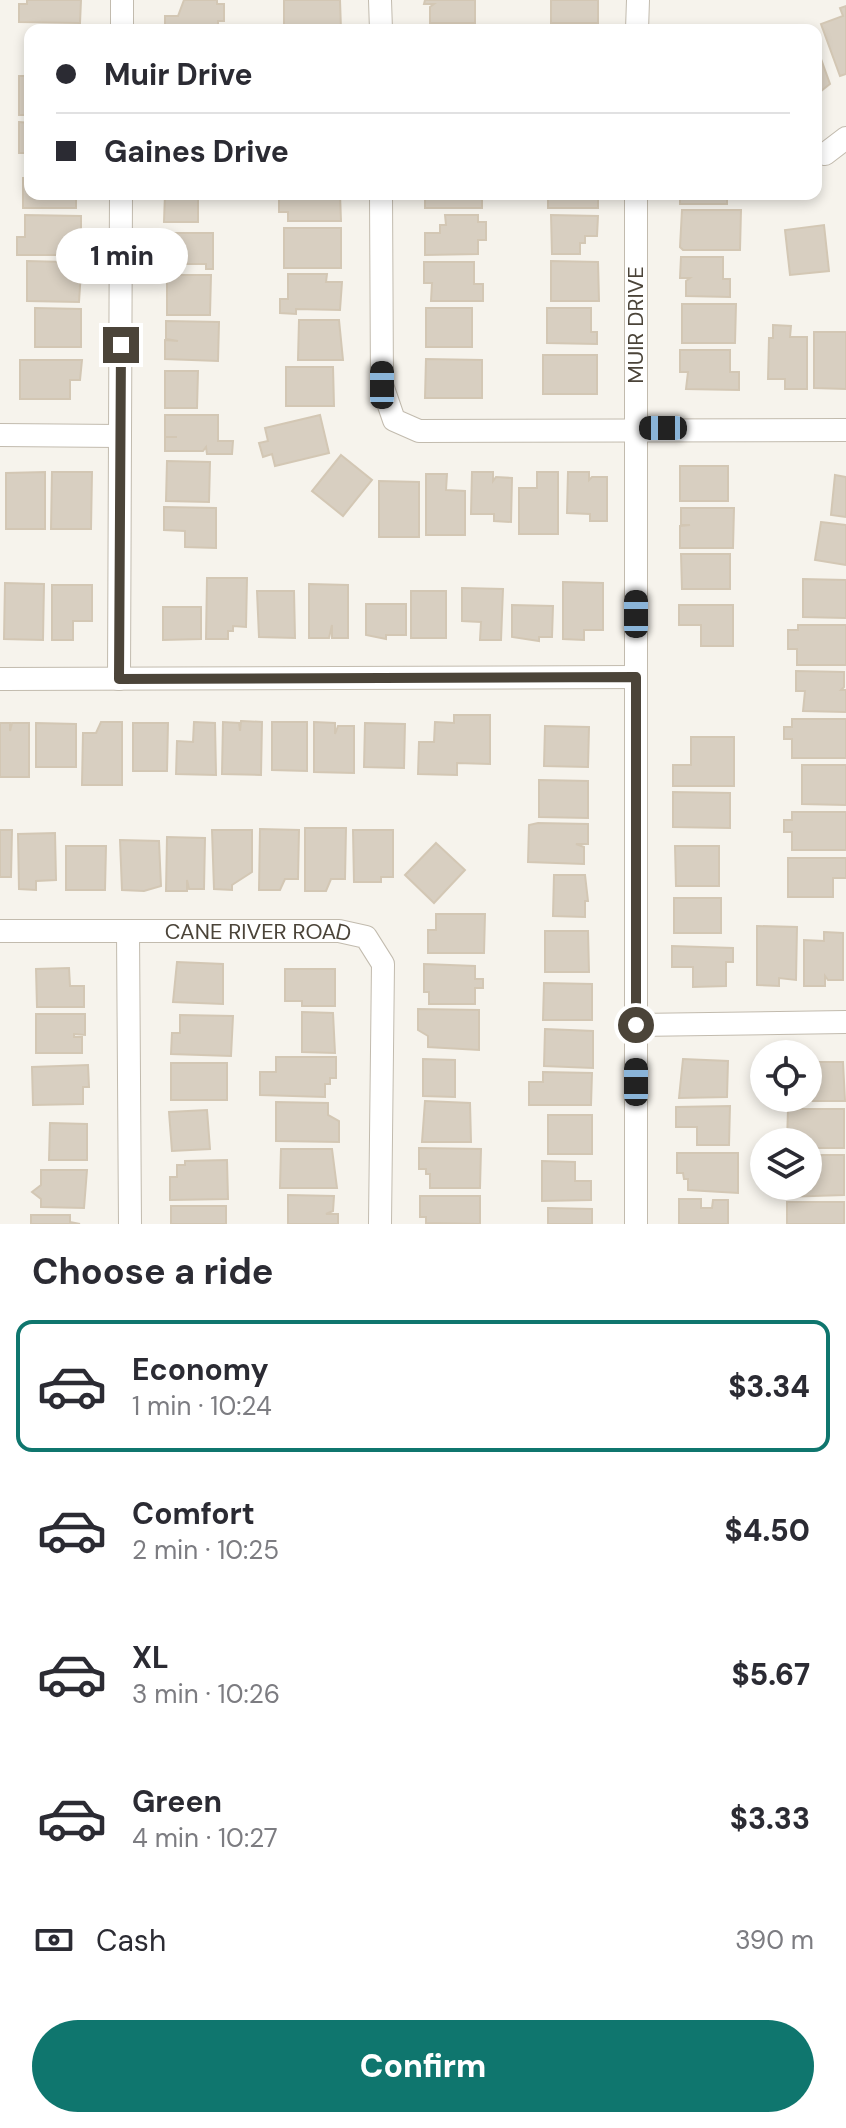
<!DOCTYPE html>
<html lang="en">
<head>
<meta charset="utf-8">
<style>
	:root { --surface:#fff; --page:#f7f7f7; --text:#2b2b33; --muted:#7c7c81; --line:#e1e1e2; --accent:#0f766e }
	body { margin:0; font-family:"DM Sans",sans-serif; background:var(--page); color:var(--text); height:100vh; display:flex; flex-direction:column; font-size:30px; white-space:nowrap }
	* { box-sizing:border-box; margin:0 }
	p { font-size:26px; color:var(--muted) }
	.icon { flex:none; width:44px; height:44px; fill:none; stroke:currentColor; stroke-width:2; stroke-linecap:round; stroke-linejoin:round }
	.map { position:relative; height:1224px; overflow:hidden }
	.panel { display:flex; flex-direction:column; background:var(--surface); flex:1 }
	.panel>* { flex:none }
	.top-card { position:absolute; left:24px; top:24px; width:798px; height:176px; border-radius:16px; box-shadow:0 4px 12px #0003; display:grid; align-content:center; height:176px; padding:0 32px; background:var(--surface) }
	.fabs { position:absolute; left:750px; top:1040px; display:grid; gap:16px }
	.fabs a { display:grid; place-items:center; width:72px; height:72px; border-radius:50%; background:var(--surface); box-shadow:0 4px 12px #0003; font-size:40px }
	.end { position:absolute; width:36px; height:36px; margin:-18px; border:10px solid #4b4439; background:#fff; box-shadow:0 0 0 4px #fff }
	.from { border-radius:50% }
	.bubble { position:absolute; height:56px; border-radius:28px; background:var(--surface); box-shadow:0 4px 12px #0003; font-size:26px; font-weight:800; line-height:56px; text-align:center }
	.car { position:absolute; width:24px; height:48px; margin:-24px -12px; border-radius:10px; box-shadow:0 0 6px 2px #0007; background:linear-gradient(#222 24%,#8ab4d8 0 40%,#222 0 76%,#8ab4d8 0 86%,#222 0) }
	.top-card b { display:flex; align-items:center; gap:28px; height:76px; font-size:30px }
	.top-card b+b { border-top:2px solid var(--line) }
	.top-card i { width:20px; height:20px; background:var(--text) }
	ul { padding:0; list-style:none }
	li { display:flex; align-items:center; gap:24px; height:132px; margin:0 16px 12px; padding:0 16px; border:4px solid transparent; border-radius:16px }
	li div { flex:1 }
	li b { display:block; font-size:30px }
	li em { font-style:normal; font-weight:800 }
	li.on { border-color:var(--accent) }
	li>.icon { width:72px; height:72px; stroke-width:1.5 }
	h2 { padding:0 32px; font-size:36px; line-height:96px }
	.pay { display:flex; align-items:center; gap:20px; height:88px; padding:0 32px; font-size:30px }
	.pay p { margin-inline-start:auto }
	.button { display:flex; gap:16px; margin-top:auto; padding:16px 32px }
	.button a { flex:1; height:92px; border-radius:48px; background:var(--accent); color:#fff; font-size:32px; font-weight:800; line-height:92px; text-align:center }
	.map>svg:first-child { display:block }
	.building { fill:#d8cfc1; stroke:#d3c7b4; stroke-width:2 }
	.lines { fill:none; stroke-linecap:round; stroke-linejoin:round }
	.street-casing { stroke:#c2bbae; stroke-width:24 }
	.street { stroke:#fff; stroke-width:22 }
	.route { stroke:#4b4439; stroke-width:10 }
	.labels { text-anchor:middle; dominant-baseline:central; stroke-width:6; stroke-linejoin:round; paint-order:stroke }
	.street-label { font-size:22px; fill:#4b4439; stroke:#fff }
</style>
</head>
<body>
<div class="map">
<svg width="846" height="1224" viewBox="0 0 846 1224">
	<rect width="100%" height="100%" fill="#f6f3ec"/>
	<g class="building">
		<path d="M 27,0 L 81,0 L 80,23 L 19,22 L 19,4 L 27,4 Z"/>
		<path d="M 184,0 L 217,0 L 217,4 L 224,4 L 224,21 L 218,21 L 218,30 L 165,30 L 165,16 L 178,16 Z"/>
		<path d="M 284,0 L 340,0 L 341,30 L 284,30 Z"/>
		<path d="M 425,0 L 475,0 L 475,23 L 430,23 L 430,7 L 434,4 L 424,4 Z"/>
		<rect x="551" y="0" width="47" height="23"/>
		<path d="M 846,6 L 846,74 L 840,76 L 821,24 L 843,16 L 840,8 Z"/>
		<path d="M 816,45 L 830,84 L 821,91 L 816,89 Z"/>
		<rect x="19" y="76" width="11" height="39"/>
		<path d="M 19,122 L 30,123 L 30,161 L 28,153 L 19,153 Z"/>
		<path d="M 23,178 L 30,178 L 30,194 L 76,194 L 76,208 L 23,208 Z"/>
		<path d="M 165,194 L 198,194 L 198,222 L 164,222 Z"/>
		<path d="M 279,194 L 340,194 L 341,221 L 288,221 L 288,212 L 279,212 Z"/>
		<rect x="425" y="194" width="57" height="14"/>
		<rect x="548" y="194" width="50" height="14"/>
		<rect x="680" y="194" width="47" height="10"/>
		<path d="M 682,210 L 741,210 L 740,250 L 683,250 L 680,247 Z"/>
		<path d="M 25,215 L 81,216 L 81,255 L 17,255 L 17,237 L 25,237 Z"/>
		<path d="M 445,215 L 478,215 L 478,222 L 486,222 L 486,240 L 478,240 L 478,254 L 425,255 L 425,233 L 440,233 L 440,225 L 446,225 Z"/>
		<path d="M 551,215 L 598,216 L 597,236 L 585,236 L 585,243 L 580,243 L 580,254 L 552,254 Z"/>
		<path d="M 824,225 L 829,271 L 790,275 L 785,230 Z"/>
		<rect x="284" y="228" width="57" height="40"/>
		<path d="M 165,233 L 213,233 L 213,269 L 206,269 L 206,264 L 165,264 Z"/>
		<path d="M 681,257 L 723,257 L 723,279 L 730,279 L 730,297 L 686,296 L 686,281 L 690,278 L 680,278 Z"/>
		<path d="M 27,261 L 65,262 L 65,270 L 81,271 L 79,302 L 27,301 Z"/>
		<path d="M 551,261 L 598,262 L 599,301 L 551,301 Z"/>
		<path d="M 424,262 L 474,262 L 474,284 L 483,284 L 483,301 L 431,301 L 432,283 L 424,283 Z"/>
		<path d="M 288,274 L 327,274 L 326,282 L 342,282 L 340,310 L 296,309 L 296,314 L 280,313 L 280,299 L 288,299 Z"/>
		<path d="M 167,275 L 211,275 L 210,315 L 167,315 Z"/>
		<path d="M 682,304 L 736,304 L 735,343 L 682,343 Z"/>
		<path d="M 35,308 L 81,309 L 81,347 L 35,347 Z"/>
		<rect x="426" y="308" width="46" height="39"/>
		<path d="M 547,308 L 591,308 L 591,332 L 597,332 L 597,344 L 547,343 Z"/>
		<path d="M 299,320 L 339,320 L 343,360 L 298,360 Z"/>
		<path d="M 166,321 L 219,322 L 218,361 L 165,359 L 165,340 L 178,341 L 166,339 Z"/>
		<path d="M 773,325 L 791,326 L 790,337 L 807,337 L 807,389 L 785,389 L 785,379 L 768,379 L 769,338 L 773,338 Z"/>
		<path d="M 814,332 L 846,332 L 846,389 L 814,388 Z"/>
		<path d="M 680,350 L 730,350 L 730,372 L 739,372 L 739,390 L 686,389 L 688,372 L 680,372 Z"/>
		<rect x="543" y="355" width="54" height="39"/>
		<path d="M 426,359 L 482,360 L 482,398 L 425,398 Z"/>
		<path d="M 20,360 L 82,360 L 80,380 L 70,380 L 70,399 L 20,399 Z"/>
		<path d="M 286,367 L 333,367 L 334,406 L 286,406 Z"/>
		<path d="M 165,371 L 198,371 L 197,408 L 165,408 Z"/>
		<path d="M 165,415 L 218,415 L 218,441 L 233,441 L 232,454 L 207,454 L 206,447 L 203,451 L 165,451 L 165,437 L 177,437 L 165,437 Z"/>
		<path d="M 320,415 L 329,453 L 275,466 L 272,454 L 263,457 L 259,443 L 268,441 L 265,428 Z"/>
		<path d="M 341,455 L 372,480 L 343,516 L 312,491 Z"/>
		<path d="M 167,461 L 210,462 L 209,502 L 166,501 Z"/>
		<rect x="680" y="466" width="48" height="35"/>
		<path d="M 45,472 L 45,529 L 6,529 L 6,473 Z"/>
		<path d="M 52,472 L 92,472 L 91,529 L 51,529 Z"/>
		<path d="M 472,472 L 493,472 L 493,481 L 496,477 L 512,478 L 511,522 L 494,521 L 494,514 L 471,514 Z"/>
		<path d="M 537,472 L 558,472 L 558,534 L 519,534 L 519,488 L 537,488 Z"/>
		<path d="M 568,472 L 589,472 L 589,480 L 592,477 L 607,477 L 607,521 L 590,521 L 590,514 L 567,513 Z"/>
		<path d="M 426,474 L 447,474 L 446,490 L 465,491 L 465,535 L 426,535 Z"/>
		<path d="M 835,475 L 846,477 L 846,517 L 831,515 Z"/>
		<path d="M 379,481 L 419,482 L 419,537 L 379,537 Z"/>
		<path d="M 164,507 L 216,508 L 216,548 L 185,547 L 185,531 L 164,530 Z"/>
		<path d="M 681,508 L 734,508 L 733,548 L 680,548 L 680,526 L 690,525 L 681,525 Z"/>
		<path d="M 821,522 L 846,525 L 846,565 L 815,560 Z"/>
		<path d="M 681,554 L 730,554 L 730,589 L 682,589 Z"/>
		<path d="M 207,578 L 247,578 L 246,627 L 233,626 L 233,631 L 228,631 L 228,639 L 206,639 Z"/>
		<path d="M 803,579 L 846,580 L 846,618 L 803,617 Z"/>
		<path d="M 563,582 L 603,583 L 603,630 L 584,630 L 584,640 L 563,639 Z"/>
		<path d="M 5,583 L 44,584 L 43,640 L 4,639 Z"/>
		<path d="M 309,584 L 348,585 L 348,638 L 332,638 L 332,625 L 329,638 L 309,638 Z"/>
		<path d="M 52,585 L 92,585 L 92,621 L 73,621 L 73,640 L 52,640 Z"/>
		<path d="M 462,588 L 503,589 L 501,640 L 480,640 L 481,622 L 462,621 Z"/>
		<path d="M 257,591 L 294,591 L 295,638 L 259,637 Z"/>
		<rect x="411" y="591" width="35" height="47"/>
		<path d="M 366,604 L 406,604 L 406,635 L 386,635 L 386,639 L 366,635 Z"/>
		<path d="M 512,605 L 553,606 L 552,637 L 539,637 L 539,641 L 512,637 Z"/>
		<path d="M 679,605 L 733,605 L 733,646 L 701,646 L 701,625 L 679,625 Z"/>
		<path d="M 163,607 L 201,607 L 201,639 L 163,640 Z"/>
		<path d="M 798,625 L 846,625 L 846,665 L 797,665 L 797,649 L 788,649 L 788,630 L 798,630 Z"/>
		<path d="M 796,671 L 844,672 L 844,687 L 841,690 L 846,690 L 846,712 L 803,711 L 805,691 L 796,691 Z"/>
		<path d="M 454,715 L 490,715 L 490,764 L 457,763 L 457,775 L 418,774 L 419,742 L 434,742 L 435,722 L 454,723 Z"/>
		<path d="M 792,719 L 846,719 L 846,758 L 792,758 L 792,739 L 784,739 L 784,727 L 792,727 Z"/>
		<path d="M 241,721 L 262,722 L 261,775 L 222,774 L 223,722 L 239,723 L 240,731 Z"/>
		<path d="M 101,722 L 122,722 L 122,785 L 82,785 L 83,733 L 96,733 Z"/>
		<path d="M 194,722 L 215,723 L 216,775 L 176,774 L 177,741 L 193,742 Z"/>
		<path d="M 272,722 L 307,722 L 307,771 L 272,770 Z"/>
		<path d="M 314,722 L 335,723 L 335,734 L 338,726 L 354,726 L 354,773 L 314,772 Z"/>
		<path d="M 0,723 L 10,723 L 10,731 L 12,723 L 29,723 L 29,777 L 0,777 Z"/>
		<path d="M 36,723 L 76,724 L 76,767 L 36,767 Z"/>
		<path d="M 133,723 L 168,723 L 167,771 L 133,771 Z"/>
		<path d="M 365,723 L 405,724 L 404,768 L 364,767 Z"/>
		<path d="M 545,726 L 589,727 L 588,767 L 544,766 Z"/>
		<path d="M 691,737 L 734,737 L 734,786 L 673,786 L 673,765 L 691,765 Z"/>
		<path d="M 802,765 L 846,765 L 846,805 L 802,804 Z"/>
		<path d="M 539,780 L 588,781 L 588,818 L 539,817 Z"/>
		<path d="M 673,792 L 730,793 L 730,828 L 673,827 Z"/>
		<path d="M 792,812 L 846,812 L 846,850 L 792,850 L 792,832 L 784,832 L 784,820 L 792,820 Z"/>
		<path d="M 538,823 L 588,824 L 588,844 L 576,844 L 584,847 L 584,864 L 528,862 L 529,825 Z"/>
		<path d="M 305,828 L 346,828 L 345,879 L 331,879 L 326,891 L 305,891 Z"/>
		<path d="M 260,829 L 299,830 L 298,879 L 285,879 L 280,890 L 259,890 Z"/>
		<path d="M 0,830 L 12,830 L 11,877 L 0,877 Z"/>
		<path d="M 212,830 L 252,830 L 252,872 L 232,885 L 232,890 L 214,889 Z"/>
		<path d="M 353,830 L 393,830 L 393,877 L 381,877 L 381,882 L 354,882 Z"/>
		<path d="M 55,833 L 56,880 L 36,881 L 36,890 L 19,889 L 18,834 Z"/>
		<path d="M 167,837 L 205,838 L 204,889 L 189,889 L 187,880 L 187,891 L 166,891 Z"/>
		<path d="M 120,840 L 159,841 L 161,886 L 144,891 L 122,890 Z"/>
		<path d="M 436,843 L 465,870 L 434,903 L 405,875 Z"/>
		<path d="M 66,846 L 106,846 L 105,890 L 66,890 Z"/>
		<path d="M 675,846 L 719,846 L 719,886 L 676,886 Z"/>
		<path d="M 788,858 L 846,858 L 846,878 L 833,878 L 833,897 L 788,897 Z"/>
		<path d="M 554,875 L 585,875 L 588,901 L 585,901 L 585,917 L 553,916 Z"/>
		<rect x="674" y="898" width="47" height="35"/>
		<path d="M 436,914 L 485,914 L 484,953 L 428,953 L 428,930 L 436,930 Z"/>
		<path d="M 757,926 L 797,927 L 796,980 L 779,978 L 779,986 L 757,985 Z"/>
		<path d="M 545,931 L 588,931 L 589,972 L 545,972 Z"/>
		<path d="M 824,932 L 843,933 L 843,980 L 828,980 L 825,976 L 825,986 L 804,986 L 804,940 L 824,941 Z"/>
		<path d="M 672,946 L 733,948 L 733,962 L 726,962 L 726,986 L 693,987 L 693,967 L 672,967 Z"/>
		<path d="M 177,962 L 223,964 L 223,1004 L 173,1002 Z"/>
		<path d="M 424,964 L 475,966 L 475,979 L 483,979 L 483,988 L 475,988 L 475,1004 L 429,1004 L 429,992 L 424,992 Z"/>
		<path d="M 69,968 L 70,986 L 84,986 L 84,1007 L 37,1007 L 36,969 Z"/>
		<path d="M 285,969 L 335,969 L 335,1006 L 302,1006 L 302,1001 L 285,1001 Z"/>
		<path d="M 544,983 L 592,984 L 592,1020 L 543,1020 Z"/>
		<path d="M 418,1009 L 479,1010 L 479,1050 L 428,1047 L 428,1036 L 418,1030 Z"/>
		<path d="M 302,1012 L 333,1013 L 335,1053 L 302,1052 Z"/>
		<path d="M 36,1014 L 85,1014 L 85,1035 L 74,1034 L 74,1037 L 82,1037 L 82,1053 L 36,1053 Z"/>
		<path d="M 180,1015 L 233,1016 L 231,1056 L 171,1054 L 172,1033 L 180,1033 Z"/>
		<path d="M 545,1029 L 593,1031 L 593,1068 L 544,1066 Z"/>
		<path d="M 276,1057 L 336,1057 L 336,1078 L 330,1078 L 330,1084 L 325,1084 L 325,1097 L 260,1095 L 260,1072 L 276,1072 Z"/>
		<path d="M 423,1059 L 455,1060 L 455,1097 L 423,1096 Z"/>
		<path d="M 683,1059 L 728,1061 L 727,1097 L 679,1098 Z"/>
		<path d="M 808,1062 L 843,1062 L 845,1101 L 790,1101 L 790,1098 L 808,1098 Z"/>
		<rect x="171" y="1063" width="56" height="37"/>
		<path d="M 88,1065 L 89,1087 L 83,1087 L 83,1104 L 33,1105 L 32,1067 Z"/>
		<path d="M 543,1072 L 592,1073 L 591,1105 L 529,1105 L 529,1082 L 543,1082 Z"/>
		<path d="M 425,1101 L 470,1103 L 471,1142 L 422,1142 Z"/>
		<path d="M 276,1102 L 328,1103 L 328,1115 L 339,1121 L 339,1142 L 276,1141 Z"/>
		<path d="M 730,1106 L 729,1145 L 697,1145 L 697,1127 L 676,1127 L 676,1107 Z"/>
		<path d="M 788,1109 L 844,1109 L 844,1148 L 808,1148 L 808,1142 L 787,1142 Z"/>
		<path d="M 207,1110 L 210,1149 L 172,1151 L 169,1112 Z"/>
		<rect x="548" y="1115" width="44" height="39"/>
		<path d="M 50,1123 L 87,1124 L 87,1160 L 49,1160 Z"/>
		<path d="M 419,1148 L 481,1149 L 480,1188 L 430,1188 L 430,1174 L 426,1174 L 426,1169 L 419,1169 Z"/>
		<path d="M 281,1149 L 332,1149 L 337,1188 L 280,1188 Z"/>
		<path d="M 677,1153 L 738,1153 L 738,1193 L 688,1190 L 688,1179 L 684,1179 L 683,1173 L 677,1173 Z"/>
		<path d="M 808,1155 L 844,1155 L 844,1195 L 783,1197 L 783,1186 L 808,1186 Z"/>
		<path d="M 227,1160 L 228,1199 L 170,1200 L 170,1177 L 177,1177 L 177,1165 L 185,1165 L 185,1161 Z"/>
		<path d="M 542,1161 L 575,1162 L 575,1181 L 591,1181 L 591,1200 L 542,1201 Z"/>
		<path d="M 41,1170 L 87,1170 L 84,1208 L 41,1207 L 41,1199 L 32,1192 L 41,1185 Z"/>
		<path d="M 288,1195 L 334,1196 L 333,1211 L 326,1214 L 338,1214 L 338,1224 L 288,1224 Z"/>
		<path d="M 420,1196 L 480,1196 L 480,1224 L 426,1223 L 426,1217 L 420,1217 Z"/>
		<path d="M 679,1199 L 701,1199 L 701,1208 L 712,1208 L 713,1200 L 728,1200 L 728,1224 L 679,1224 Z"/>
		<rect x="787" y="1202" width="57" height="22"/>
		<rect x="171" y="1206" width="55" height="18"/>
		<path d="M 548,1208 L 592,1209 L 592,1224 L 548,1224 Z"/>
		<path d="M 31,1215 L 70,1215 L 70,1222 L 80,1224 L 31,1224 Z"/>
	</g>
	<g class="lines">
		<defs>
			<g id="street">
				<path d="M 380,0 L 381,30"/>
				<path d="M 122,30 L 122,0"/>
				<path d="M 637,30 L 638,0"/>
				<path d="M 825,154 L 846,138"/>
				<path d="M 381,194 L 382,385 L 394,420 L 419,431 L 846,430"/>
				<path d="M 0,435 L 120,436"/>
				<path d="M 0,679 L 636,677"/>
				<path d="M 119,679 L 121,194"/>
				<path id="s1" d="M 0,931 L 339,931 L 366,937 L 383,964 L 380,1224"/>
				<path d="M 128,931 L 130,1224"/>
				<path d="M 636,1025 L 846,1022"/>
				<path d="M 636,1224 L 636,194"/>
			</g>
		</defs>
		<use href="#street" class="street-casing"/>
		<use href="#street" class="street"/>
	</g>
	<g class="lines">
		<path class="route" d="M 121,345 L 119,679 L 636,677 L 636,1025"/>
	</g>
	<g class="labels">
		<g class="street-label">
			<text transform="translate(635 325) rotate(-90)">MUIR DRIVE</text>
			<text stroke="none"><textPath href="#s1" startOffset="258">CANE RIVER ROAD</textPath></text>
		</g>
	</g>
</svg>
<div class="fabs">
<a><svg class="icon" aria-label="locate" viewBox="0 0 24 24"><circle cx="12" cy="12" r="6"/><path d="M12 2v4M12 18v4M2 12h4M18 12h4"/></svg></a>
<a><svg class="icon" aria-label="layers" viewBox="0 0 24 24"><path d="M12 4l9 5-9 5-9-5zM3 14l9 5 9-5"/></svg></a>
</div>
<i class="end from" style="left:636px;top:1025px"></i>
<i class="end" style="left:121px;top:345px"></i>
<div class="bubble" style="left:56px;top:228px;width:132px">1 min</div>
<i class="car" style="left:382px;top:385px;rotate:0deg"></i>
<i class="car" style="left:663px;top:428px;rotate:270deg"></i>
<i class="car" style="left:636px;top:614px;rotate:0deg"></i>
<i class="car" style="left:636px;top:1082px;rotate:0deg"></i>
<div class="top-card">
<b><i class="from"></i>Muir Drive</b>
<b><i></i>Gaines Drive</b>
</div>
</div>
<section class="panel">
<h2>Choose a ride</h2>
<ul>
<li class="on"><svg class="icon" aria-label="car" viewBox="0 0 24 24"><path d="M5 17H2v-5l4-1 3-4h7l3 4 3 1v5h-3M9 17h6M6 11h13"/><circle cx="7" cy="17" r="2"/><circle cx="17" cy="17" r="2"/></svg><div><b>Economy</b><p>1 min · 10:24</p></div><em>$3.34</em></li>
<li><svg class="icon" aria-label="car" viewBox="0 0 24 24"><path d="M5 17H2v-5l4-1 3-4h7l3 4 3 1v5h-3M9 17h6M6 11h13"/><circle cx="7" cy="17" r="2"/><circle cx="17" cy="17" r="2"/></svg><div><b>Comfort</b><p>2 min · 10:25</p></div><em>$4.50</em></li>
<li><svg class="icon" aria-label="car" viewBox="0 0 24 24"><path d="M5 17H2v-5l4-1 3-4h7l3 4 3 1v5h-3M9 17h6M6 11h13"/><circle cx="7" cy="17" r="2"/><circle cx="17" cy="17" r="2"/></svg><div><b>XL</b><p>3 min · 10:26</p></div><em>$5.67</em></li>
<li><svg class="icon" aria-label="car" viewBox="0 0 24 24"><path d="M5 17H2v-5l4-1 3-4h7l3 4 3 1v5h-3M9 17h6M6 11h13"/><circle cx="7" cy="17" r="2"/><circle cx="17" cy="17" r="2"/></svg><div><b>Green</b><p>4 min · 10:27</p></div><em>$3.33</em></li>
</ul>
<div class="pay"><svg class="icon" aria-label="cash" viewBox="0 0 24 24"><path d="M3 7h18v10H3z"/><circle cx="12" cy="12" r="2"/></svg>Cash<p>390 m</p></div>
<div class="button"><a>Confirm</a></div>
</section>
</body>
</html>
